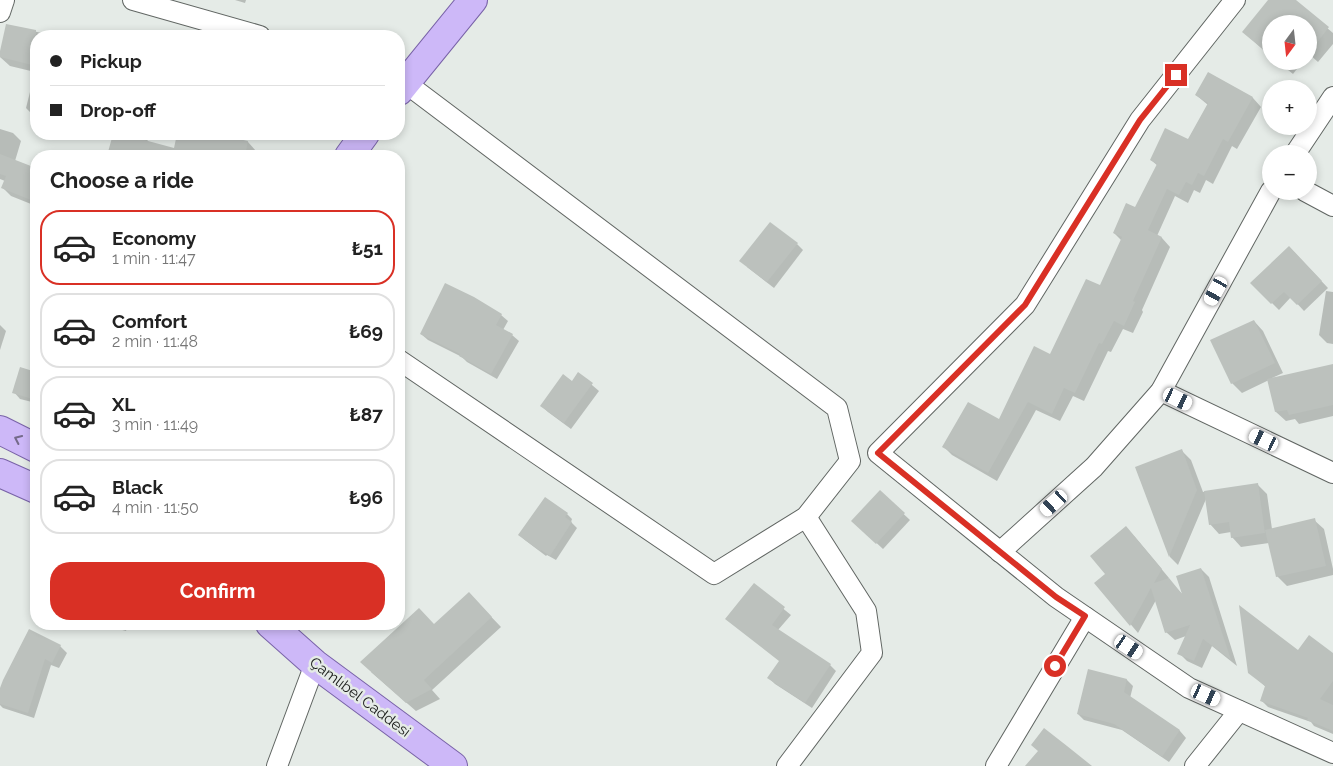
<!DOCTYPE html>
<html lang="en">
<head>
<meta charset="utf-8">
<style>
	:root { --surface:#fff; --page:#f2f2f2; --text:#222; --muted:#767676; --line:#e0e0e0; --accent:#d93025 }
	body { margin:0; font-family:Raleway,sans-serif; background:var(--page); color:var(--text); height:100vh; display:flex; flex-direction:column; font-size:19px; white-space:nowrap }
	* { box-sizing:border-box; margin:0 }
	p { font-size:16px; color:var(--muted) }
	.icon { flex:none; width:28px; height:28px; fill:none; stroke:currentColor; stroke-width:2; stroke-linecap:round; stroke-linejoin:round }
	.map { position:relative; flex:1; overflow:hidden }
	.side { position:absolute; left:30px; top:150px; width:375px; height:480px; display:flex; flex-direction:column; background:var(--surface); border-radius:20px; box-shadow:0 2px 8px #0003 }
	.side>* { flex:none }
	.banner { position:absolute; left:30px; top:30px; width:375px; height:110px; border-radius:20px; box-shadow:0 2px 8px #0003; display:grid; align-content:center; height:110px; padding:0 20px; background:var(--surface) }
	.needle { width:32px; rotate:195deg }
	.fabs { position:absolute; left:1262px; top:15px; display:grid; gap:10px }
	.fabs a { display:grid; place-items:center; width:55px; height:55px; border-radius:50%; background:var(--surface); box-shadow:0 2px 8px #0003; font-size:25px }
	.end { position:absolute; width:22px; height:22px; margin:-11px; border:6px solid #d93025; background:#fff; box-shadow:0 0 0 2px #fff }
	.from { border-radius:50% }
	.car { position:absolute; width:15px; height:30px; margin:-15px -8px; border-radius:6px; box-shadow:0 0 4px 1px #0007; background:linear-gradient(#fff 24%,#345 0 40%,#fff 0 76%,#345 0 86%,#fff 0) }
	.banner b { display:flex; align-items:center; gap:18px; height:48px; font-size:19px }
	.banner b+b { border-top:1px solid var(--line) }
	.banner i { width:12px; height:12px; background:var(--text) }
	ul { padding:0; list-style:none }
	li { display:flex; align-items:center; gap:15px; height:75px; margin:0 10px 8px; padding:0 10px; border:2px solid var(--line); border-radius:20px }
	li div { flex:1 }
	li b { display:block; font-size:19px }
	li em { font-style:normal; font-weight:700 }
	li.on { border-color:var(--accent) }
	li>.icon { width:45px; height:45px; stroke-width:1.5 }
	h2 { padding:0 20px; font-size:22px; line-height:60px }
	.button { display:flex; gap:10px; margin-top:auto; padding:10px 20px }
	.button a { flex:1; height:58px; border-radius:20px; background:var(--accent); color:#fff; font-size:20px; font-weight:700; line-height:58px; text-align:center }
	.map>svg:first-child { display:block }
	.shadow { fill:#0003 }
	.building { fill:#bcc1bd }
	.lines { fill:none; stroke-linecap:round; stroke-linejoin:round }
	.minor-casing { stroke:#616663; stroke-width:22 }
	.primary-casing { stroke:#7963a8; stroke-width:30 }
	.minor { stroke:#fff; stroke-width:20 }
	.primary { stroke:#cdb8f8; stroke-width:28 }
	.oneway { stroke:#746a8a }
	.route { stroke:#d93025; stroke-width:6 }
	.labels { text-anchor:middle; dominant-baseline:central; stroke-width:5; stroke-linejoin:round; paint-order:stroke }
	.street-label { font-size:15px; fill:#1b1d1b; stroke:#e5ebe7 }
</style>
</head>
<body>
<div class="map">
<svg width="1333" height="766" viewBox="0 0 1333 766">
	<rect width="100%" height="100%" fill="#e5ebe7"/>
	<g class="shadow">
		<path d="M 235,0 L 246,0 L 245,3 Z"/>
		<path d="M 1270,0 L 1294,0 L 1333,33 L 1333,44 L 1318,62 L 1309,54 L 1309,24 L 1271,24 L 1271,57 L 1244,32 Z"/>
		<path d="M 7,25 L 50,35 L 52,36 L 36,36 L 36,118 L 26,108 L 35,72 L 10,66 L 0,57 Z"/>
		<path d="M 1277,61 L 1303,61 L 1293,74 Z"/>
		<path d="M 1208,74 L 1253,98 L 1261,107 L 1237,149 L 1232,146 L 1213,184 L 1206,180 L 1200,193 L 1194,190 L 1188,203 L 1175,196 L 1157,236 L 1162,238 L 1170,247 L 1142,310 L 1143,312 L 1133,333 L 1123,329 L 1111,352 L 1108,351 L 1084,401 L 1073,396 L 1060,421 L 1036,410 L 997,481 L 952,455 L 944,447 L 999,421 L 1050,356 L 1100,287 L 1122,241 L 1114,233 L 1136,209 L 1158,166 L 1151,160 L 1188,140 L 1208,105 L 1196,95 Z"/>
		<path d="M 0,129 L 13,133 L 21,141 L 15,161 L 36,170 L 36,206 L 11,196 L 3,188 L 5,181 L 0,179 Z"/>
		<path d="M 97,134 L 150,134 L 147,142 L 175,150 L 178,134 L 210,134 L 248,142 L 257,152 L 256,156 L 115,156 L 110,151 L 113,138 Z"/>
		<path d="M 797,244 L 803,250 L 774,288 L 747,267 Z"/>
		<path d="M 1289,247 L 1328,288 L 1304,311 L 1291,297 L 1279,310 L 1252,283 Z"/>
		<path d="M 1326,291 L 1333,292 L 1333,344 L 1327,343 L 1319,335 Z"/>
		<path d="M 501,315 L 508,321 L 503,330 L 512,335 L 519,341 L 497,379 L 467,362 L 462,357 L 428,340 L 421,334 Z"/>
		<path d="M 1254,321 L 1263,331 L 1283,373 L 1272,378 L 1333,368 L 1333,416 L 1299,424 L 1295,419 L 1286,421 L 1276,412 L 1269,380 L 1242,393 L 1232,383 Z"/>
		<path d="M 0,325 L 6,331 L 0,350 Z"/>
		<path d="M 21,368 L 36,373 L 36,403 L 20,399 L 14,392 Z"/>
		<path d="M 579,374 L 599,391 L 571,429 L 548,412 L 542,406 L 572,383 Z"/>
		<path d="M 1182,451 L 1191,460 L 1203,492 L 1258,485 L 1267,494 L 1272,529 L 1314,520 L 1324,529 L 1333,569 L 1333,575 L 1287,586 L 1277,576 L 1269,543 L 1241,547 L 1232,537 L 1231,532 L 1219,534 L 1210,524 L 1206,499 L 1178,565 L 1170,557 L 1136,468 Z"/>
		<path d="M 880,492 L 910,520 L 883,549 L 853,521 Z"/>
		<path d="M 567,514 L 572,519 L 571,522 L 577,528 L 556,560 L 547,555 L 546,556 L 525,540 L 520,535 Z"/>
		<path d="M 1134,536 L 1169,578 L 1168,579 L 1184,596 L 1201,569 L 1209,577 L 1237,666 L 1212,646 L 1202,668 L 1187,661 L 1179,653 L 1186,636 L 1175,640 L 1166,632 L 1156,600 L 1138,633 L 1096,583 L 1107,574 Z"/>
		<path d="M 754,585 L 791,615 L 778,630 L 830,665 L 836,671 L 812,708 L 775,684 L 769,678 L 780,661 Z"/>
		<path d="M 478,603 L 501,627 L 432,690 L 440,699 L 416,711 L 371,672 L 435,626 Z"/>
		<path d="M 100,624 L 128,624 L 126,631 Z"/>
		<path d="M 30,631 L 60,646 L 67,653 L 59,668 L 51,665 L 34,718 L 3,708 L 0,705 L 0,692 Z"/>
		<path d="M 1299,652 L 1333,654 L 1333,734 L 1314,726 L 1311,722 L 1268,707 L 1261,700 L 1266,687 L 1249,672 Z"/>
		<path d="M 1089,671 L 1127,680 L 1133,686 L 1130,698 L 1180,731 L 1186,738 L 1169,762 L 1122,730 L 1084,720 L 1078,714 Z"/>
	</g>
	<g class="building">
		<path d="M 1268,0 L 1296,0 L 1329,27 L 1309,53 L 1309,24 L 1271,24 L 1271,56 L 1242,32 Z"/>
		<path d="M 6,24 L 36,30 L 36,66 L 0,57 L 0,51 Z"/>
		<path d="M 1208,72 L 1253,97 L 1228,142 L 1223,139 L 1204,176 L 1198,173 L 1192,185 L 1186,182 L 1179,195 L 1167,189 L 1148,230 L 1162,237 L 1133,301 L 1135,302 L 1124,326 L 1114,321 L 1102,344 L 1099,343 L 1075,393 L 1064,388 L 1052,414 L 1028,402 L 988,473 L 942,447 L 968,402 L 999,419 L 1034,346 L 1050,354 L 1086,279 L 1100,285 L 1122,237 L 1113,233 L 1126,203 L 1135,207 L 1157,164 L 1150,160 L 1165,128 L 1188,139 L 1208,103 L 1195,95 Z"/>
		<path d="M 113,134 L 138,134 L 137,138 L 174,148 L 177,134 L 216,134 L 248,141 L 245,156 L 125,156 L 108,152 Z"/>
		<path d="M 0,154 L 36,168 L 36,202 L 1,188 L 6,176 L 0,174 Z"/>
		<path d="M 770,222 L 798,243 L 767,282 L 739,261 Z"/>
		<path d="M 1289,246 L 1322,281 L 1297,305 L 1284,292 L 1271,304 L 1250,283 Z"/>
		<path d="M 445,283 L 474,297 L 502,314 L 496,325 L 513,334 L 491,374 L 459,356 L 460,354 L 420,334 Z"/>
		<path d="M 1254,320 L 1275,363 L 1231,384 L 1210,340 Z"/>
		<path d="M 1333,364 L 1333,405 L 1289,415 L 1287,410 L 1275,412 L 1267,379 Z"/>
		<path d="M 20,367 L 36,372 L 36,400 L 12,393 Z"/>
		<path d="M 578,372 L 593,383 L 564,423 L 540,406 L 563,374 L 572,381 Z"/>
		<path d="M 1182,449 L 1197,490 L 1169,557 L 1135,467 Z"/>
		<path d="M 1258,483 L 1265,533 L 1231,538 L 1229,522 L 1209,525 L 1204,491 Z"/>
		<path d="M 880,490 L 905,513 L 876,544 L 851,521 Z"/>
		<path d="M 545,497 L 568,513 L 565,517 L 572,522 L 550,556 L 541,550 L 540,551 L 518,535 Z"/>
		<path d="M 1315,518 L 1326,566 L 1276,577 L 1265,530 Z"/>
		<path d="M 1126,526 L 1162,569 L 1154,583 L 1169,578 L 1182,594 L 1176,576 L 1201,568 L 1231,660 L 1203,639 L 1194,661 L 1177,654 L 1190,625 L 1165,633 L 1151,588 L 1130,626 L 1094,583 L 1105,574 L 1090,556 Z"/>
		<path d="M 754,583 L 785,607 L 772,625 L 831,664 L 805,703 L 767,678 L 779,661 L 725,619 Z"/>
		<path d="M 469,592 L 492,617 L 424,680 L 432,689 L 406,703 L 360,662 L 419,608 L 434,624 Z"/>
		<path d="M 1239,605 L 1298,650 L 1309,635 L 1333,653 L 1333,681 L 1320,699 L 1333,705 L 1333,731 L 1307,720 L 1308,718 L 1260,701 L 1265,686 L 1248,673 Z"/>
		<path d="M 29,629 L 61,645 L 52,663 L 45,659 L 28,713 L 0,704 L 0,688 L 3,680 Z"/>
		<path d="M 1088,669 L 1127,679 L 1124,692 L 1180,730 L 1162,757 L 1114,724 L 1077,714 Z"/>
		<path d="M 1044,728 L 1067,746 L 1092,766 L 1025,766 L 1038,751 L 1031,745 Z"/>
	</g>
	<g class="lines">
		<defs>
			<g id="minor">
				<path d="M 133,0 L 260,36"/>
				<path d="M 1235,0 L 1140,120 L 1025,305 L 878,453 L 1056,597 L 1189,688 L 1333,753"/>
				<path d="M 0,12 L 4,0"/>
				<path d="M 399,78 L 837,408 L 850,461 L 806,517 L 714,574 L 399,360"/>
				<path d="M 1295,154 L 1333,97"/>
				<path d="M 1305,191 L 1333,206"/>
				<path d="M 1161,391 L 1333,473"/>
				<path d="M 1000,552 L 1094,467 L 1161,391 L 1271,191"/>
				<path d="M 277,766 L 315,664"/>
				<path d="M 787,766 L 872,653 L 866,611 L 806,517"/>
				<path d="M 996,766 L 1085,617"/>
				<path d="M 1195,766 L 1239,711"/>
			</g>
			<g id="primary">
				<path d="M 399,91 L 473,0"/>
				<path d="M 349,156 L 365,134"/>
				<path d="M 0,430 L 36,448"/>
				<path d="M 0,473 L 36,489"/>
				<path d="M 270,624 L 315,664 L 453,766"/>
			</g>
		</defs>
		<use href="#minor" class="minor-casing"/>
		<use href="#primary" class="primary-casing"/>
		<use href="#minor" class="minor"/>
		<use href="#primary" class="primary"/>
	</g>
	<defs><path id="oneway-chevron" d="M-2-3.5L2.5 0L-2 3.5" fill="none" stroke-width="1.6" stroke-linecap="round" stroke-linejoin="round" transform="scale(1.25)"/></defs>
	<use class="oneway" href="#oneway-chevron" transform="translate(18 439) rotate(-155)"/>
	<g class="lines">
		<path class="route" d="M 1055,666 L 1085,616 L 1056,597 L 878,453 L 1025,305 L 1140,120 L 1176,75"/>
	</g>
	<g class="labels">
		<g class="street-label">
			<text transform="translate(360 697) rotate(37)">Çamlıbel Caddesi</text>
		</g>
	</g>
</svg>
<div class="fabs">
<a><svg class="needle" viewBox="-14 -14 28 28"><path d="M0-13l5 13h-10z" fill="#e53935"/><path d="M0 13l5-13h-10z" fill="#767676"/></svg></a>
<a>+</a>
<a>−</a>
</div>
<i class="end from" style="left:1055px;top:666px"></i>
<i class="end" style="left:1176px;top:75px"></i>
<i class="car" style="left:1216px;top:291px;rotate:209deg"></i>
<i class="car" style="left:1178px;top:399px;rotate:116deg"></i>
<i class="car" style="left:1264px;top:440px;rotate:296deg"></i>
<i class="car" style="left:1054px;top:503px;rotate:228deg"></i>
<i class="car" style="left:1129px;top:647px;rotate:124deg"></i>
<i class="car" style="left:1206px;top:695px;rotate:114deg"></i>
<div class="banner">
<b><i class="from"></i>Pickup</b>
<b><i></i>Drop-off</b>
</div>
<section class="side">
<h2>Choose a ride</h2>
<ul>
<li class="on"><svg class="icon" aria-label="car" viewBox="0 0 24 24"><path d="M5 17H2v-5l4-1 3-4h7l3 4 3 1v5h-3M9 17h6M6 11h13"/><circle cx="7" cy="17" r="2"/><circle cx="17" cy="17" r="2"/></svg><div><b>Economy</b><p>1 min · 11:47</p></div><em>₺51</em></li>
<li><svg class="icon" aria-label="car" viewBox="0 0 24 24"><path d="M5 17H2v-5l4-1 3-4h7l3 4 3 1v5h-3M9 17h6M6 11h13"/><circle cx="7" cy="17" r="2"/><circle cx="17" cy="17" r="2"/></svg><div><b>Comfort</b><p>2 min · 11:48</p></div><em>₺69</em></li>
<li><svg class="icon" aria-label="car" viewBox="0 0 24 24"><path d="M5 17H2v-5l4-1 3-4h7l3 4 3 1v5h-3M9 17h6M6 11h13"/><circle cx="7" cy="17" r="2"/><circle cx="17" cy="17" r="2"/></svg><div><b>XL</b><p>3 min · 11:49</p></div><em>₺87</em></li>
<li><svg class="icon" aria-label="car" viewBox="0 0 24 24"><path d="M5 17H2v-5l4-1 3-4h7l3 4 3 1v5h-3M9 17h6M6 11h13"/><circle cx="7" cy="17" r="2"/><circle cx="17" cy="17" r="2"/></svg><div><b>Black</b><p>4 min · 11:50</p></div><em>₺96</em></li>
</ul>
<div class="button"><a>Confirm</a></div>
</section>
</div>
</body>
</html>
